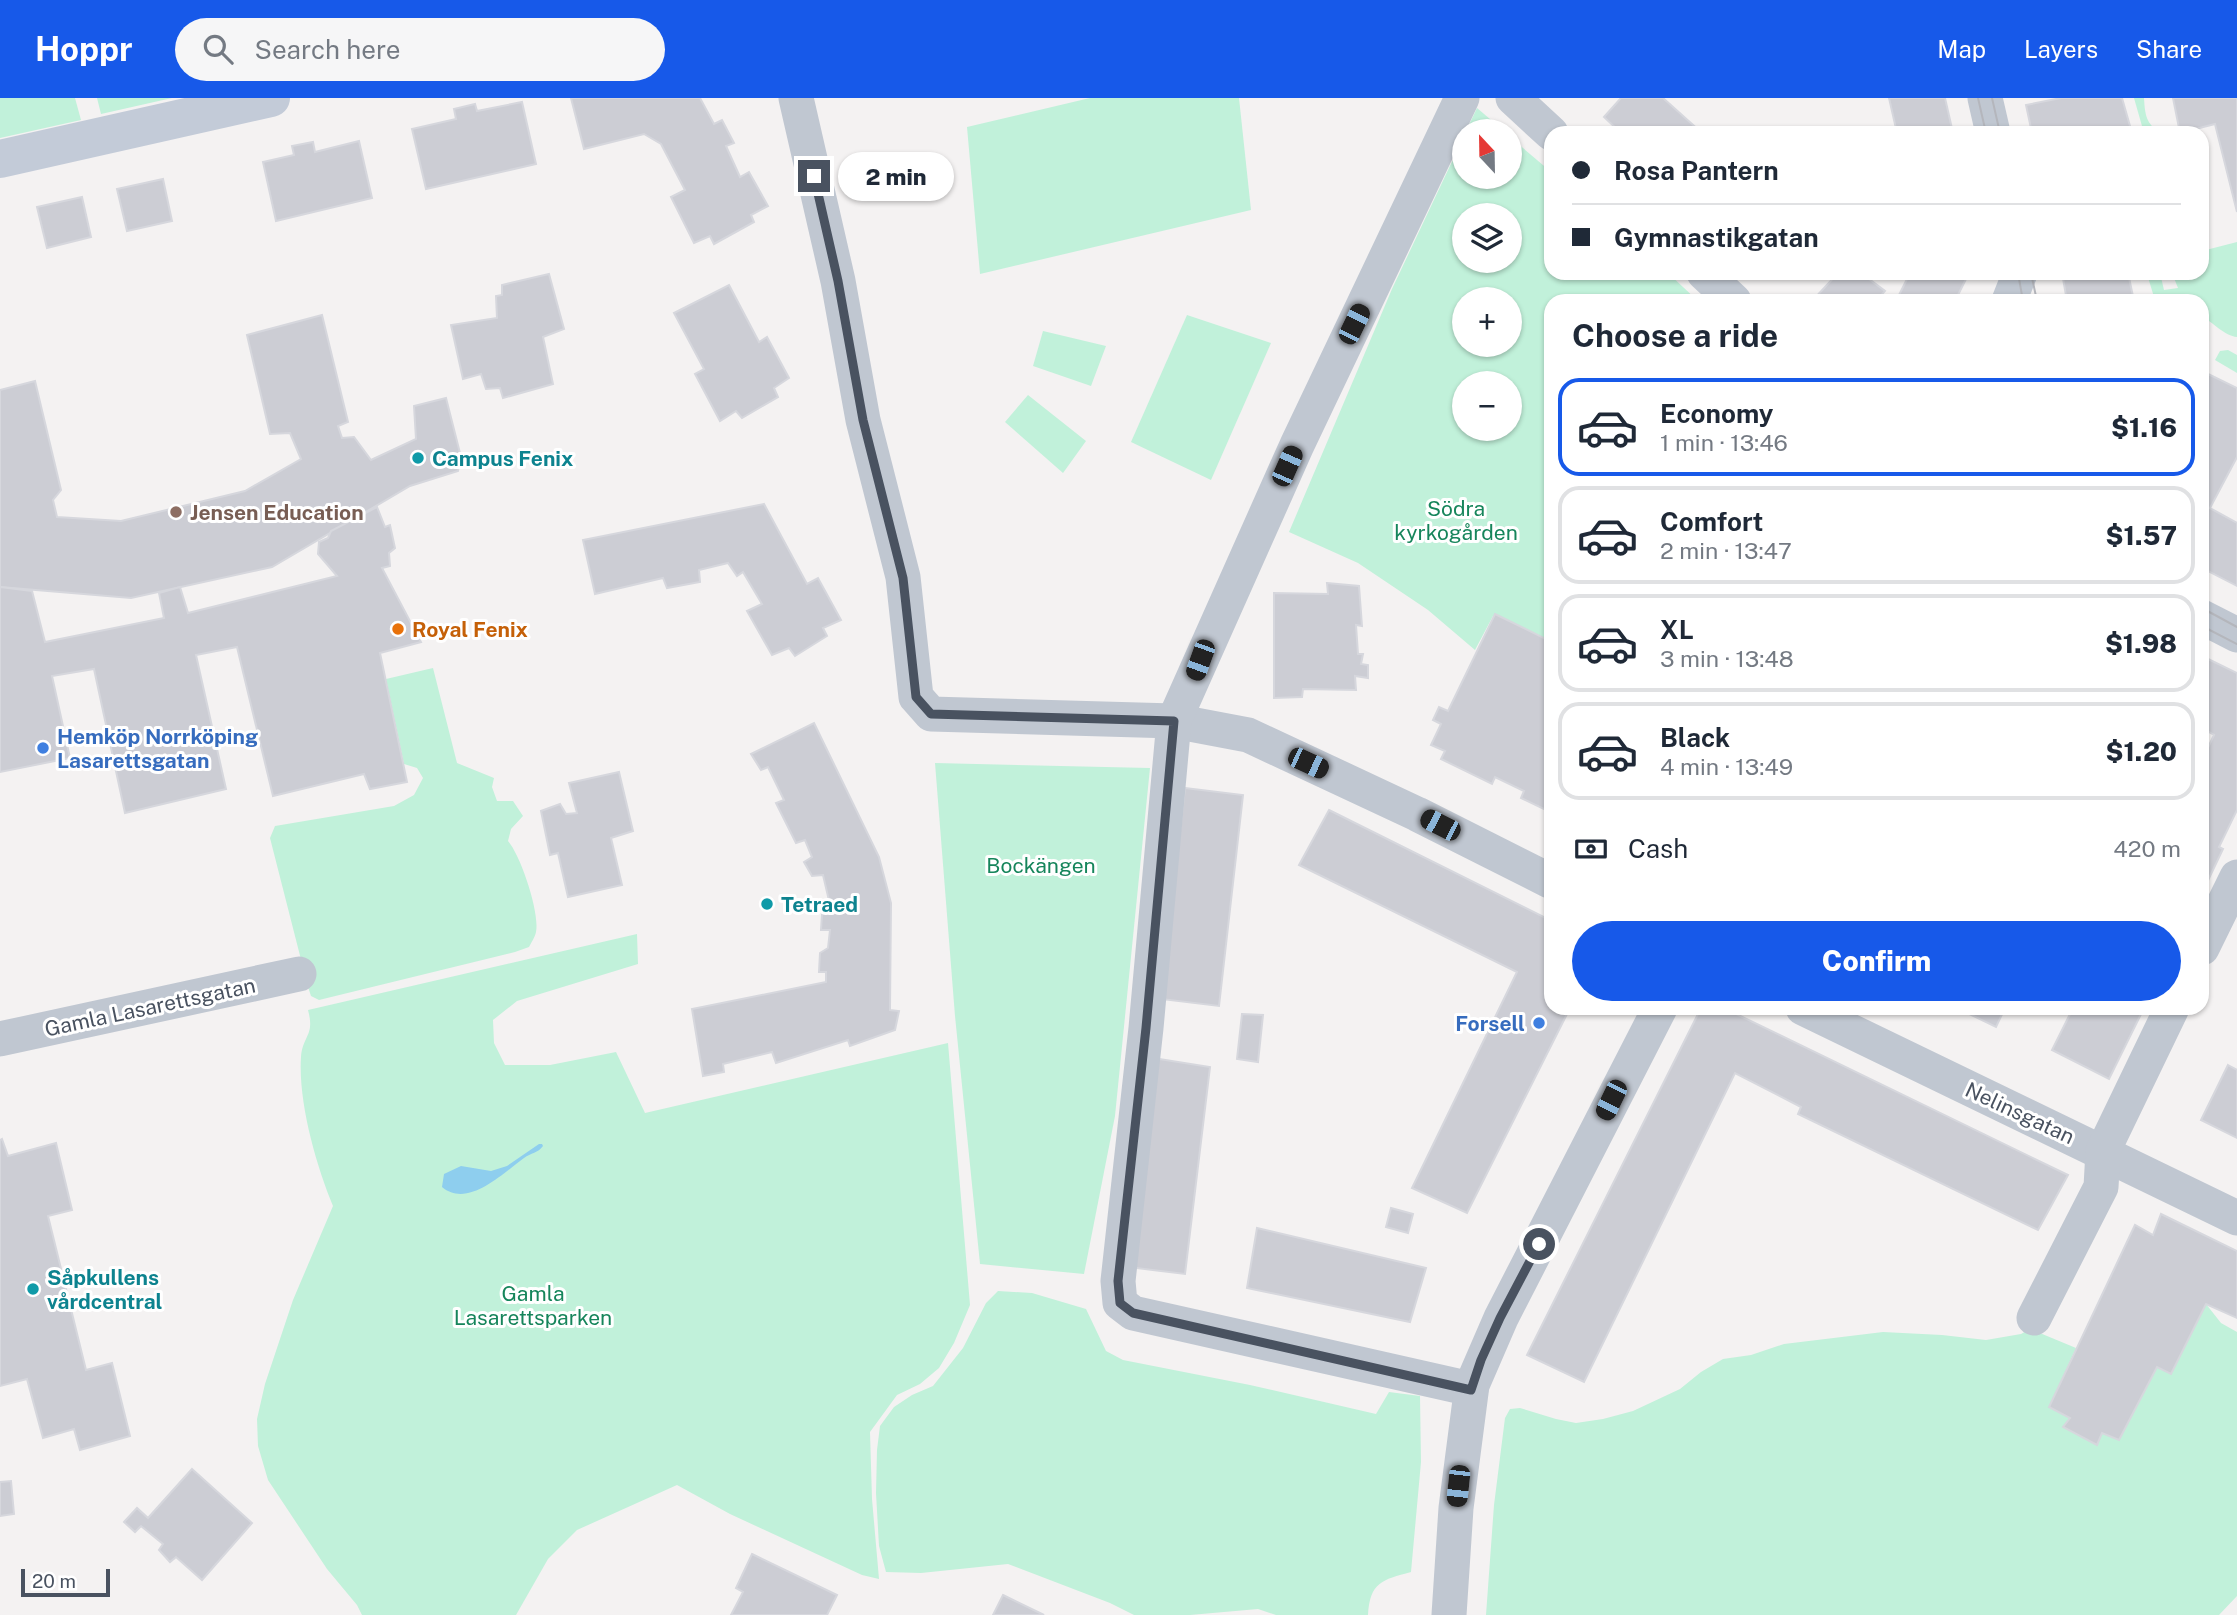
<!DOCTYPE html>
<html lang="en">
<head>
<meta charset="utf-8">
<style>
	:root { --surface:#fff; --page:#f6f6f7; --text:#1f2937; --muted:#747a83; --line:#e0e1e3; --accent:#1759e9 }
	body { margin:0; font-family:"Public Sans",sans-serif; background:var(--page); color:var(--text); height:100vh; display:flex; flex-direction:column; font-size:26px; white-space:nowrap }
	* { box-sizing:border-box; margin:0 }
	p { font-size:23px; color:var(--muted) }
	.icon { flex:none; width:38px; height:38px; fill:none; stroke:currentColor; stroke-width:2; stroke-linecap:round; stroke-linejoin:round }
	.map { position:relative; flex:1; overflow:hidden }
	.details { position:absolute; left:1544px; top:196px; width:665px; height:721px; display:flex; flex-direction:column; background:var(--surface); border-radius:21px; box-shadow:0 2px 5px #0004 }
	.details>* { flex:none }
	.top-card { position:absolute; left:1544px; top:28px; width:665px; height:154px; border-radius:21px; box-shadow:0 2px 5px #0004; display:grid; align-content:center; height:154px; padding:0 28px; background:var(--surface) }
	.needle { width:46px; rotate:338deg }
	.fabs { position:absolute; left:1452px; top:21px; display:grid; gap:14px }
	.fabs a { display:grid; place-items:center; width:70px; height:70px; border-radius:50%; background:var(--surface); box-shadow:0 2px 5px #0004; font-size:35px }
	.scale { position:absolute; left:21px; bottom:18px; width:89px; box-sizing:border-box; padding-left:7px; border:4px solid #495260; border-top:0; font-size:19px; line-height:24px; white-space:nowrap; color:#495260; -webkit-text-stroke:5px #fff; paint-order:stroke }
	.end { position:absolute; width:32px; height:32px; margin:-16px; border:9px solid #495260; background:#fff; box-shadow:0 0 0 4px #fff }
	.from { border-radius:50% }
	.bubble { position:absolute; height:49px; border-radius:24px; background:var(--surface); box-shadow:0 2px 5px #0004; font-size:23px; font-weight:800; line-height:49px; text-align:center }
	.car { position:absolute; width:21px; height:42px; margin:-21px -10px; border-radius:9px; box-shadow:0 0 5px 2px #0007; background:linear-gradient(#222 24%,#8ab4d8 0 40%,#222 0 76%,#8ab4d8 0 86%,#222 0) }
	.top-card b { display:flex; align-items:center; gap:24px; height:66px; font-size:26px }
	.top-card b+b { border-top:2px solid var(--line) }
	.top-card i { width:18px; height:18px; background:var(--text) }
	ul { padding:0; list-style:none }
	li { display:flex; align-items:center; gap:21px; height:98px; margin:0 14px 10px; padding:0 14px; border:4px solid var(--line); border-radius:21px }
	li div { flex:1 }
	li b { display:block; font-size:26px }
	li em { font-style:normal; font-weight:800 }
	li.current { border-color:var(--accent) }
	li>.icon { width:63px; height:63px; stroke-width:1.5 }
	h2 { padding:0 28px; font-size:32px; line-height:84px }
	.pay { display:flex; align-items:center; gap:18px; height:77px; padding:0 28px; font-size:26px }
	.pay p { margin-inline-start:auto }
	.primary-button { display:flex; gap:14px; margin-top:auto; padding:14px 28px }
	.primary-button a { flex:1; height:80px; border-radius:42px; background:var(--accent); color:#fff; font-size:28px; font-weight:800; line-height:80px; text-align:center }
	header { display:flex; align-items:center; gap:42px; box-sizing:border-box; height:98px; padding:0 35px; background:var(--accent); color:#fff }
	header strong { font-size:33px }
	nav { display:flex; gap:38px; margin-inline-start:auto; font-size:24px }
	.search { width:490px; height:63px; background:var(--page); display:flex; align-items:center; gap:18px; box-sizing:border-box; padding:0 24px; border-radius:38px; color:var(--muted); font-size:26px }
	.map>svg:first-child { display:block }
	.green { fill:#c1f1da; fill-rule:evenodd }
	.water { fill:#8eceee }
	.building { fill:#cccdd4; stroke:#d6d7dd; stroke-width:2 }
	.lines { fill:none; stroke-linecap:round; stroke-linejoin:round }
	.street { stroke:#c0c7d1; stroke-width:35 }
	.secondary { stroke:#c3cbd8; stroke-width:38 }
	.tram { stroke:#b4b6bc; stroke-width:2 }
	.route { stroke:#495260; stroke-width:9 }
	.culture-dot { fill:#0f9aa8; stroke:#fff; stroke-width:2.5 }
	.education-dot { fill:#8d6e63; stroke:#fff; stroke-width:2.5 }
	.food-dot { fill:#e8710a; stroke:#fff; stroke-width:2.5 }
	.shop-dot { fill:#3f7fe0; stroke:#fff; stroke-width:2.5 }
	.labels { text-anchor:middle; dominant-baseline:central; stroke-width:6; stroke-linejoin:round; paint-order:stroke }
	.culture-label { font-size:21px; font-weight:bold; fill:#0d838f; stroke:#fff; text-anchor:start }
	.park-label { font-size:21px; fill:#16855b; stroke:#fff }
	.education-label { font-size:21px; font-weight:bold; fill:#785e54; stroke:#fff; text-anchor:start }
	.food-label { font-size:21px; font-weight:bold; fill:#c56008; stroke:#fff; text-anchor:start }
	.shop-label { font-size:21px; font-weight:bold; fill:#366cbe; stroke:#fff; text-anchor:start }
	.street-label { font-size:21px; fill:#495260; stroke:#fff }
</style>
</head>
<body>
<header>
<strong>Hoppr</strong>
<div class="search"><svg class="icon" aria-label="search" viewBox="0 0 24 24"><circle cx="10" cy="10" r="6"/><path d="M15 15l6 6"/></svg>Search here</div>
<nav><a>Map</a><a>Layers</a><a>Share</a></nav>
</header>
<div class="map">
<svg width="2237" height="1517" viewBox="0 0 2237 1517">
	<rect width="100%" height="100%" fill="#f4f2f2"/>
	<g class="green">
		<path d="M 0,0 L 75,0 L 81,22 L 0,40 Z"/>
		<path d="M 97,0 L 172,0 L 101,16 Z"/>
		<path d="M 1090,0 L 1239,0 L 1251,112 L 980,176 L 967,29 Z"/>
		<path d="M 2134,0 L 2144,0 C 2145,17 2146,26 2161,35 L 2144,35 Z"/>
		<path d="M 1477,10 L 1504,33 L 1466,33 Z"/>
		<path d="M 1465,36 L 1465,79 L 1510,79 L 1510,39 L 1550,73 L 1550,175 L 1668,175 L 1698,203 L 1550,203 L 1550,542 L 1493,518 L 1475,552 L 1428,512 L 1358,465 L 1289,434 L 1392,191 ZM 1465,117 L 1510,117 L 1510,163 L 1465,163 ZM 1465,201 L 1510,201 L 1510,247 L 1465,247 ZM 1465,285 L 1510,285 L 1510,331 L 1465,331 Z"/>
		<path d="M 2237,144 L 2237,239 C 2225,238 2212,224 2202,218 L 2202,203 L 2146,203 L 2154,199 L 2147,176 L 2160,175 L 2164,192 L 2178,190 L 2172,175 L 2202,175 L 2202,153 Z"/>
		<path d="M 1187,217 L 1271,245 L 1211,382 L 1131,344 Z"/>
		<path d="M 1043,233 L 1106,248 L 1091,288 L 1033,268 Z"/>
		<path d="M 2228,252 L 2237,257 L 2237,275 L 2215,262 L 2220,253 Z"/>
		<path d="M 1028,297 L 1086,343 L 1063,375 L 1005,324 Z"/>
		<path d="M 433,570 L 457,665 L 494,680 L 492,689 L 497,703 L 513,703 L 523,718 L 511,731 L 508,743 C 521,758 540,815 536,834 C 535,839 531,845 529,849 L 515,854 L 319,902 L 311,898 L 308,889 L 270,740 L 275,728 L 394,708 L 414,697 L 423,680 L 417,670 L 404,666 L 386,581 Z"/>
		<path d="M 935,665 L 1150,670 L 1115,1018 L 1084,1176 L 980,1166 L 955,918 Z"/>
		<path d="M 637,836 L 638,866 L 517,903 L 493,922 L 494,945 L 505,967 L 550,967 L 616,954 L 645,1015 L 948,945 L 970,1207 L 954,1245 L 939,1270 L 920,1286 L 897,1297 L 870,1334 L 872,1401 L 879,1481 L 862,1477 L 730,1416 L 677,1387 L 577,1432 L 548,1461 L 516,1517 L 362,1517 L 357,1507 L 327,1471 L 268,1382 L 258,1348 L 257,1321 L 265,1286 L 293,1202 L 333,1108 C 316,1067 298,1004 301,959 C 303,937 315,938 308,912 Z"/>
		<path d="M 998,1193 L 1032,1195 L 1086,1211 L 1106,1253 L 1123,1262 L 1250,1287 L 1376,1316 L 1389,1294 L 1420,1298 L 1421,1364 L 1411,1474 C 1382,1482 1370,1484 1368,1517 L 1276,1517 L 1258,1511 L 1190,1517 L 1134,1517 L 1110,1505 L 1008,1466 L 921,1475 L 886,1474 L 879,1448 L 876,1395 L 877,1352 L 880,1328 L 894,1309 L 912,1297 L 933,1288 L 963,1250 L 986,1205 Z"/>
		<path d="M 2206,1206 L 2221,1225 L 2237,1234 L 2237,1498 L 2219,1517 L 1486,1517 L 1494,1407 L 1505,1320 L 1510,1311 L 1520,1310 L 1556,1321 L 1576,1325 L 1603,1321 L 1633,1313 L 1680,1291 L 1701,1274 L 1723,1261 L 1751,1257 L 1784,1246 L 1883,1234 L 1942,1237 L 1986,1242 L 2021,1236 L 2030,1231 L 2076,1250 L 2049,1309 L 2070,1320 L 2063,1329 L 2097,1346 L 2102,1335 L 2119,1342 L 2157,1269 L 2171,1275 Z"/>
	</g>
	<path class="water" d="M 539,1046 L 542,1046 L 543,1048 C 538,1055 531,1055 524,1060 C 503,1075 468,1111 442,1089 L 444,1076 L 461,1068 L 491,1073 L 507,1068 Z"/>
	<g class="building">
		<path d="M 571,0 L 700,0 L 714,26 L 722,22 L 734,45 L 726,48 L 740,79 L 749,74 L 768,108 L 751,117 L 754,124 L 714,146 L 710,138 L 694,145 L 671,99 L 685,92 L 661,46 L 644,36 L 584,51 Z"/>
		<path d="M 1621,0 L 1663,0 L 1702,35 L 1621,35 L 1604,19 Z"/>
		<path d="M 1889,0 L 1945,0 L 1953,35 L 1897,35 Z"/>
		<path d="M 2061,0 L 2122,0 L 2132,35 L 2032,35 L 2026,7 Z"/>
		<path d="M 2173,0 L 2237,0 L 2237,114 L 2215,26 L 2180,35 Z"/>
		<path d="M 522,4 L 536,66 L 426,91 L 412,31 L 456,21 L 454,11 L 475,6 L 477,13 Z"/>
		<path d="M 359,43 L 372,100 L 276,123 L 263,64 L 294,57 L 292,48 L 313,44 L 315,54 Z"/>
		<path d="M 163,81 L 172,123 L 127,133 L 117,91 Z"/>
		<path d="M 82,99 L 91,139 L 47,150 L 37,109 Z"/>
		<path d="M 1838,175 L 1861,175 L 1885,193 L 1876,203 L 1812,203 Z"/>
		<path d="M 1910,175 L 1969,175 L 1955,203 L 1896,203 Z"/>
		<path d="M 2062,175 L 2128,175 L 2134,203 L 2067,203 Z"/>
		<path d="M 549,176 L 564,231 L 543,239 L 553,286 L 503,300 L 500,290 L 486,291 L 481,276 L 463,281 L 451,227 L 497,220 L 496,198 L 502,197 L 502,187 Z"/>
		<path d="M 729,187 L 759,244 L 767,239 L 789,280 L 774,290 L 778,299 L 742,320 L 736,313 L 720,323 L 695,276 L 704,271 L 674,215 Z"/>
		<path d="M 322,217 L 348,324 L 338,328 L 342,340 L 354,339 L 371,362 L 416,341 L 414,308 L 446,300 L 461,359 L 458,373 L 410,388 L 272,469 L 131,500 L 0,489 L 0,292 L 35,283 L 61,392 L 53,402 L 57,419 L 121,423 L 245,393 L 301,361 L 290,335 L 270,336 L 247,237 Z"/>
		<path d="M 2202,273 L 2237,290 L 2237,359 L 2210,410 L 2237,425 L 2237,488 L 2202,470 Z"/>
		<path d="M 764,406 L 807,486 L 818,480 L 841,522 L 823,530 L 827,538 L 795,558 L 789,550 L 772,557 L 747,513 L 762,506 L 743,474 L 737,478 L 728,465 L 699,472 L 700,484 L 667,490 L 663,480 L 595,496 L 583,442 Z"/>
		<path d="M 377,409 L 385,429 L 390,427 L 395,450 L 389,455 L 390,468 L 382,470 L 421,544 L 380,555 L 407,684 L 370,691 L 364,676 L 273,698 L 237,549 L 196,557 L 226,691 L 125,715 L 94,571 L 52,578 L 70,660 L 0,674 L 0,489 L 32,493 L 45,544 L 164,520 L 159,495 L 180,489 L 188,515 L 337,478 L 318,456 L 319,444 L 328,440 L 331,433 Z"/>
		<path d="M 1327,485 L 1359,488 L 1362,528 L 1356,527 L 1358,556 L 1363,556 L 1361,566 L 1368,567 L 1368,580 L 1355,578 L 1356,592 L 1303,591 L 1302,599 L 1274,600 L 1274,495 L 1328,496 Z"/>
		<path d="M 1495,516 L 1550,543 L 1550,714 L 1521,700 L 1524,693 L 1495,679 L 1492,686 L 1441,661 L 1445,653 L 1431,647 L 1441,626 L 1433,622 L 1439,609 L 1448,613 Z"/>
		<path d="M 2202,558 L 2237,575 L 2237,712 L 2219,749 L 2223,751 L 2202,795 L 2202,682 L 2205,675 L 2202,673 L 2202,662 L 2214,637 L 2202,630 Z"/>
		<path d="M 814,625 L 879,759 L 891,805 L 890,912 L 899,913 L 895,932 L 850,948 L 848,942 L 776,965 L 772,954 L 723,966 L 724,974 L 703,978 L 692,911 L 826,884 L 826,874 L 819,874 L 820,855 L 828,850 L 830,832 L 821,832 L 822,816 L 831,811 L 823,777 L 812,778 L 804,764 L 812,759 L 805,742 L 796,745 L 776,705 L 784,702 L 768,669 L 761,672 L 751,656 Z"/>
		<path d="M 619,674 L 633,733 L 611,740 L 622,787 L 568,799 L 558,755 L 550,757 L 541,713 L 560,706 L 566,716 L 577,715 L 569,685 Z"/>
		<path d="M 1185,690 L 1243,697 L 1219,908 L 1161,901 Z"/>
		<path d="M 1329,712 L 1550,822 L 1550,910 L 1570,910 L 1467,1115 L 1412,1090 L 1517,874 L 1299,767 Z"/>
		<path d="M 1701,910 L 1724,910 L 2068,1077 L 2038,1132 L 1798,1016 L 1801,1009 L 1735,975 L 1584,1284 L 1527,1257 Z"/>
		<path d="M 1957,910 L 2005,910 L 1996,929 Z"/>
		<path d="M 2073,910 L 2144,910 L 2109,981 L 2052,952 Z"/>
		<path d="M 1242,916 L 1263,917 L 1258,964 L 1237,961 Z"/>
		<path d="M 1153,960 L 1210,969 L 1185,1176 L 1128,1169 Z"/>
		<path d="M 2228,967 L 2237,972 L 2237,1040 L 2201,1022 Z"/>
		<path d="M 2,1041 L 8,1058 L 56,1045 L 72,1112 L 48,1118 L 86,1272 L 112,1265 L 130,1338 L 80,1352 L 74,1331 L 43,1340 L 27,1281 L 0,1288 L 0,1042 Z"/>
		<path d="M 1391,1110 L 1413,1116 L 1408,1135 L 1386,1129 Z"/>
		<path d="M 2161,1116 L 2237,1153 L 2237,1220 L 2206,1206 L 2171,1276 L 2157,1269 L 2119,1342 L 2102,1335 L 2097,1347 L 2063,1329 L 2070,1320 L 2049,1309 L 2135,1127 L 2153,1137 Z"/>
		<path d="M 1257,1130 L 1426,1170 L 1410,1224 L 1247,1190 Z"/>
		<path d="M 192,1371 L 252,1425 L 202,1482 L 176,1459 L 170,1464 L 159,1452 L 163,1446 L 141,1428 L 135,1434 L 124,1424 L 137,1410 L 148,1420 Z"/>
		<path d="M 11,1383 L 14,1416 L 0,1418 L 0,1384 Z"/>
		<path d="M 752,1456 L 837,1497 L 827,1517 L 731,1517 L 743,1494 L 736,1490 Z"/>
		<path d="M 1003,1497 L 1044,1517 L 993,1517 Z"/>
	</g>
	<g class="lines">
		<g class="street">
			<path d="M 796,0 L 838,183 L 863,322 L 903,479 L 916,599 L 931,616 L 1174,623 L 1248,637 L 1417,716 L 1550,783"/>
			<path d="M 1462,0 L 1297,347 L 1174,623 L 1146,930 L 1118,1183 L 1120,1205 L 1133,1215 L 1471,1291"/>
			<path d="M 1513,0 L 1551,35"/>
			<path d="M 1985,0 L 1993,35"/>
			<path d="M 1704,175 L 1734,203"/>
			<path d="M 2009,203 L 2020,175"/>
			<path d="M 2202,519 L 2237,537"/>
			<path d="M 2202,850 L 2237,779"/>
			<path d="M 1803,910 L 2237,1120"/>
			<path d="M 0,941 L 299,876"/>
			<path d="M 2034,1220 L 2101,1089 L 2103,1053 L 2172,910"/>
			<path d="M 1449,1517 L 1456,1410 L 1472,1287 L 1501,1220 L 1660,910"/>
		</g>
		<path class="secondary" d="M 0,61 L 271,0"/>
		<g class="tram">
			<path d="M 1978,0 L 1986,35"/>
			<path d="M 1992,0 L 2000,35"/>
			<path d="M 2018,175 L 2023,203"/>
			<path d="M 2031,175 L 2037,203"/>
			<path d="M 2202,510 L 2237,529"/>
			<path d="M 2202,528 L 2237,546"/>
		</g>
	</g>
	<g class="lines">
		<path class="route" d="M 814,78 L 838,183 L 863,322 L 903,480 L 916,599 L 931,616 L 1174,623 L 1146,930 L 1118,1183 L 1120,1205 L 1133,1215 L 1471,1292 L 1481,1262 L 1500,1220 L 1539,1146"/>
	</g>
	<g class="culture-dot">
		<circle cx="418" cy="360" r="7"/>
		<circle cx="767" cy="806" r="7"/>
		<circle cx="33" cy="1191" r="7"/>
	</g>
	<circle class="education-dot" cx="176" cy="414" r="7"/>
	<circle class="food-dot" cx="398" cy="531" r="7"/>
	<g class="shop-dot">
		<circle cx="43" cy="650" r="7"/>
		<circle cx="1539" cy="925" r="7"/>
	</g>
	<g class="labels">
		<g class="culture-label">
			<text x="432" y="360">Campus Fenix</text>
			<text x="781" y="806">Tetraed</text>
			<text x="47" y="1179">Såpkullens<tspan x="47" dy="24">vårdcentral</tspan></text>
		</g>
		<g class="park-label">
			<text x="1456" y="410">Södra<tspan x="1456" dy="24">kyrkogården</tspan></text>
			<text x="1041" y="767">Bockängen</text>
			<text x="533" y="1195">Gamla<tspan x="533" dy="24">Lasarettsparken</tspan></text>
		</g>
		<g class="education-label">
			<text x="190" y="414">Jensen Education</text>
		</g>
		<g class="food-label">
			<text x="412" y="531">Royal Fenix</text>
		</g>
		<g class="shop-label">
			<text x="57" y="638">Hemköp Norrköping<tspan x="57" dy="24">Lasarettsgatan</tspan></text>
			<text x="1525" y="925" text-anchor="end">Forsell</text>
		</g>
		<g class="street-label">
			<text transform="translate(150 909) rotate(-12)">Gamla Lasarettsgatan</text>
			<text transform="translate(2020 1015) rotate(25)">Nelinsgatan</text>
		</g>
	</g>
</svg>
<div class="fabs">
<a><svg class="needle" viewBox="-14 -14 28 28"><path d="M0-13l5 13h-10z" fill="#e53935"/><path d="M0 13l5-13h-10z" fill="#747a83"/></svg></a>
<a><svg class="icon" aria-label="layers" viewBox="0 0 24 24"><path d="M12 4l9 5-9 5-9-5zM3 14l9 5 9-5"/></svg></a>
<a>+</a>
<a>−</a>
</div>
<div class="scale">20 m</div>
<i class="end from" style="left:1539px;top:1146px"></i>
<i class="end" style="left:814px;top:78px"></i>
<div class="bubble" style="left:838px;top:54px;width:116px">2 min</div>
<i class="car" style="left:1354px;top:226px;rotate:26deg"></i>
<i class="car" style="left:1287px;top:368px;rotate:24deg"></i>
<i class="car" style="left:1200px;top:562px;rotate:200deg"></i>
<i class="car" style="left:1308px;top:665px;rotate:115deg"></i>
<i class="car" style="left:1440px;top:727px;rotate:297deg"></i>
<i class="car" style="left:1611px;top:1002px;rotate:206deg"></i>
<i class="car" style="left:1458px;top:1388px;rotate:186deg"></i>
<div class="top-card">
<b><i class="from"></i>Rosa Pantern</b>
<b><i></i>Gymnastikgatan</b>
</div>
<section class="details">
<h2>Choose a ride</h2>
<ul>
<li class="current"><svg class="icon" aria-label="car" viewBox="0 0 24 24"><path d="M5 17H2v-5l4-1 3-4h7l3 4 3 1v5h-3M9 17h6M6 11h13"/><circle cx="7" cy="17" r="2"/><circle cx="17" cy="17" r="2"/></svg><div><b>Economy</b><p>1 min · 13:46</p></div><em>$1.16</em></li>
<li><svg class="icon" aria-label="car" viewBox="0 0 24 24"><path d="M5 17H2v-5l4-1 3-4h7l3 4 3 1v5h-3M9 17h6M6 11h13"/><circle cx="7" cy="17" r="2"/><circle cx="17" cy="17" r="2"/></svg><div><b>Comfort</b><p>2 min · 13:47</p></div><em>$1.57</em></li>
<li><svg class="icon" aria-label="car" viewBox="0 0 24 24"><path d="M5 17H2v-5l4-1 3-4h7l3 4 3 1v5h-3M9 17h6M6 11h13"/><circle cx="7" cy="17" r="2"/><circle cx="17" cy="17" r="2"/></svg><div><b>XL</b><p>3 min · 13:48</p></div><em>$1.98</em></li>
<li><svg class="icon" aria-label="car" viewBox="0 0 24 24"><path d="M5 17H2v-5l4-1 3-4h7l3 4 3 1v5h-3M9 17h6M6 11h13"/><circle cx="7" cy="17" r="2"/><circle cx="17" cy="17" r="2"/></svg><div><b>Black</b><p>4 min · 13:49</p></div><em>$1.20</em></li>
</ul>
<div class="pay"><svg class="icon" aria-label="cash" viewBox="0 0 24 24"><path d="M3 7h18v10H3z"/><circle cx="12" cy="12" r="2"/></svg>Cash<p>420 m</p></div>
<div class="primary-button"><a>Confirm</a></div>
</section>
</div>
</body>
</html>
